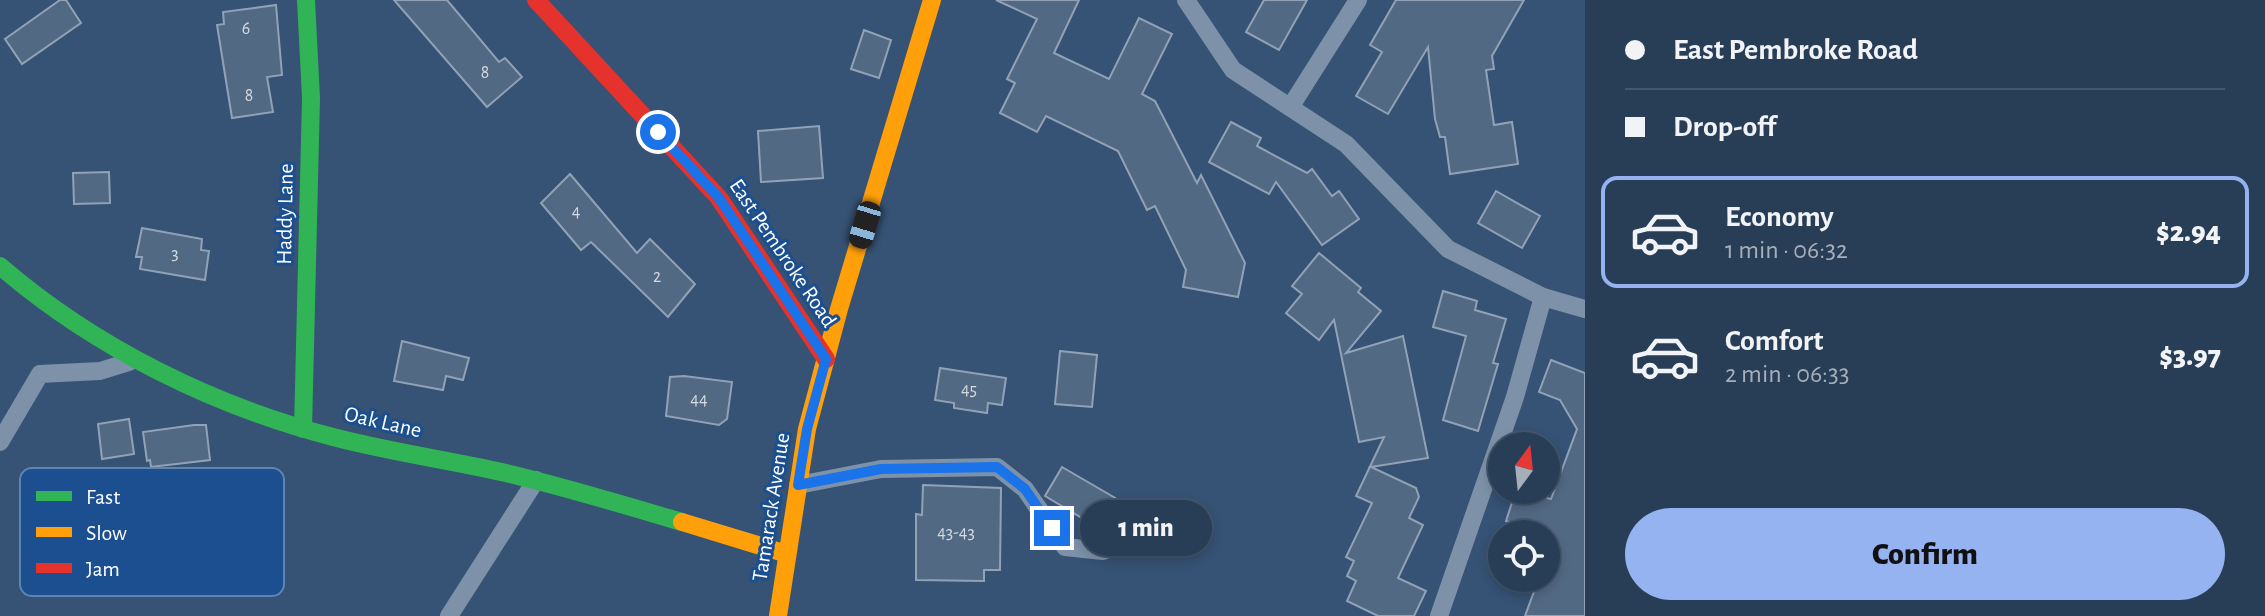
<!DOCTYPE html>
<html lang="en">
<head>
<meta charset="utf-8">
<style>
	:root { --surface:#283e57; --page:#30455d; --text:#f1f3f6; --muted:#a5aeba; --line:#44576d; --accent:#95b2f1 }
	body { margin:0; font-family:"Alegreya Sans",sans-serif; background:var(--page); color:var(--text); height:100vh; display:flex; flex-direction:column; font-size:30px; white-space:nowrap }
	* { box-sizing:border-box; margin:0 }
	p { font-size:26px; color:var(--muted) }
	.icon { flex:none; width:44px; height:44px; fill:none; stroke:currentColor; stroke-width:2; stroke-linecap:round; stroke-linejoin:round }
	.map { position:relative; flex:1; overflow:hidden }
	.details { display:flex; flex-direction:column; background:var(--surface); width:680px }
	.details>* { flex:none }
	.hud { display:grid; align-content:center; height:176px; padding:0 40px; background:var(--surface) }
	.needle { width:52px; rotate:15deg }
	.fabs { position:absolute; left:1488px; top:432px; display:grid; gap:16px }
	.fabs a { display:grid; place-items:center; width:72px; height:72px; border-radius:50%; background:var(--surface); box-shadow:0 4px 12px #0003,0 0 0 2px var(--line); font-size:40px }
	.end { position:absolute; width:36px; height:36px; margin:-18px; border:10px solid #1a73e8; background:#fff; box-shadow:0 0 0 4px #fff }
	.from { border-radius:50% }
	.bubble { position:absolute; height:56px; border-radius:28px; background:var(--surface); box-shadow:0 4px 12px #0003,0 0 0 2px var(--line); font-size:26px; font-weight:800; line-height:56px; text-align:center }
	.car { position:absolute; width:24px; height:48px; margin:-24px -12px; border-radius:10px; box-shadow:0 0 6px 2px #0007; background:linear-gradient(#222 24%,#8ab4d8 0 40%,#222 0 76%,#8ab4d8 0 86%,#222 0) }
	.hud b { display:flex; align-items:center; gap:28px; height:76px; font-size:30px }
	.hud b+b { border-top:2px solid var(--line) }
	.hud i { width:20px; height:20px; background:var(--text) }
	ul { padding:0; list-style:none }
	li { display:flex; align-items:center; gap:24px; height:112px; margin:0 16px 12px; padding:0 24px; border:4px solid transparent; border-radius:16px }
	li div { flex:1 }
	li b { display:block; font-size:30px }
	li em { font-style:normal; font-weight:800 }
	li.on { border-color:var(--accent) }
	li>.icon { width:72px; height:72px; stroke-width:1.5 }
	.action { display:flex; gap:16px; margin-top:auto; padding:16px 40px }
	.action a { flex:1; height:92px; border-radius:48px; background:var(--accent); color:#111; font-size:32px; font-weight:800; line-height:92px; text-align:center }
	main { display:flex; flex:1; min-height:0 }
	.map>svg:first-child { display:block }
	.building { fill:#526984; stroke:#92a2b6; stroke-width:2 }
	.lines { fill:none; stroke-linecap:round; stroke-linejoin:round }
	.lane { stroke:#7d92a8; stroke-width:18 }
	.fast { stroke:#30b455; stroke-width:18 }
	.slow { stroke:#ff9f0a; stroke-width:18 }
	.jam { stroke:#e5322d; stroke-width:18 }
	.route { stroke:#1a73e8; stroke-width:10 }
	.labels { text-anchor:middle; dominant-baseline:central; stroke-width:6; stroke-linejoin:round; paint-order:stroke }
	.number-label { font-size:18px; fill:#d4dae0 }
	.street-label { font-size:22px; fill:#fff; stroke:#1b4f8f }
	.key { fill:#1b4f8f; stroke:#5f84b1; stroke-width:2 }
	.key-label { font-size:22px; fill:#fff }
</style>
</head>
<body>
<main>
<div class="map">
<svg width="1585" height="616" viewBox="0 0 1585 616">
	<rect width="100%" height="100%" fill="#365274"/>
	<g class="building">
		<path d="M 60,0 L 66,0 L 81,23 L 22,64 L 5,39 Z"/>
		<path d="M 394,0 L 447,0 L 499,62 L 505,58 L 522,77 L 487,107 Z"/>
		<path d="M 996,0 L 1079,0 L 1054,53 L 1109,79 L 1139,18 L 1172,34 L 1142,94 L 1155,101 L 1197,183 L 1201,175 L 1245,263 L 1238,297 L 1183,287 L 1186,270 L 1155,206 L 1147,210 L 1118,151 L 1046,116 L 1037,132 L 1000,113 L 1015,83 L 1007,79 L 1037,19 Z"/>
		<path d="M 1264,0 L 1307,0 L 1279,50 L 1246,32 Z"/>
		<path d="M 1396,0 L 1524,0 L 1492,56 L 1494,69 L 1486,70 L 1494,125 L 1512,122 L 1518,164 L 1450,174 L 1445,137 L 1440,137 L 1435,119 L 1428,47 L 1388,114 L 1356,96 L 1382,52 L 1370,45 Z"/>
		<path d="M 276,5 L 282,75 L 267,77 L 273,112 L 232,118 L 217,25 L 224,24 L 223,12 Z"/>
		<path d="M 864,30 L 891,40 L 879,78 L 851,69 Z"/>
		<path d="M 1231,122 L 1261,138 L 1257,146 L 1307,173 L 1312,169 L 1332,196 L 1339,191 L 1359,219 L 1322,245 L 1276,182 L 1269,194 L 1209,162 Z"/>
		<path d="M 819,126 L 823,178 L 761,182 L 758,131 Z"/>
		<path d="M 109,172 L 110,203 L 74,204 L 73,173 Z"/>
		<path d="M 570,174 L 637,253 L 650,239 L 695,284 L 668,317 L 591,242 L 581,250 L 541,203 Z"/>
		<path d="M 1496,191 L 1540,216 L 1522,248 L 1478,223 Z"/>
		<path d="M 142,228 L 202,239 L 201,250 L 209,251 L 205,280 L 140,269 L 142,257 L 136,257 Z"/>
		<path d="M 1319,253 L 1361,288 L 1358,292 L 1381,311 L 1346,353 L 1403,336 L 1428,458 L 1371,467 L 1416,488 L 1419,497 L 1409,518 L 1423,525 L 1398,578 L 1426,591 L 1414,616 L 1378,616 L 1347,601 L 1356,581 L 1347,576 L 1354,561 L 1346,557 L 1372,503 L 1356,496 L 1384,437 L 1359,442 L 1334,320 L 1319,340 L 1286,313 L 1302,294 L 1292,286 Z"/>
		<path d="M 1443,291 L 1477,301 L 1475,310 L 1506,319 L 1493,363 L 1498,364 L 1478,431 L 1443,420 L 1466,336 L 1433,327 Z"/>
		<path d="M 402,341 L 469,358 L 463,380 L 446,376 L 443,390 L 394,381 Z"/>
		<path d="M 1060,351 L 1097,355 L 1092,407 L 1055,404 Z"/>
		<path d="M 1551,360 L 1585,373 L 1585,616 L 1525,616 L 1539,578 L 1546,578 L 1546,558 L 1553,536 L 1506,521 L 1516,490 L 1551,499 L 1577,429 L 1560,400 L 1539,392 Z"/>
		<path d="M 940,368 L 1006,378 L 1002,405 L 988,403 L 987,413 L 954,408 L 954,403 L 935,400 Z"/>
		<path d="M 684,376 L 732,382 L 727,419 L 719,425 L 666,416 L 670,377 Z"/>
		<path d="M 129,419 L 134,454 L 102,459 L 98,424 Z"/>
		<path d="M 194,425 L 206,425 L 210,460 L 151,467 L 150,460 L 147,461 L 143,432 Z"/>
		<path d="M 1062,467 L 1124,503 L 1107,533 L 1045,496 Z"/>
		<path d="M 923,485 L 1001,488 L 1000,570 L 984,570 L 984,581 L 916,580 L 916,514 L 922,515 Z"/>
	</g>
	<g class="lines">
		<g class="lane">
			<path d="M 1186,0 L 1233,70 L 1346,144 L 1448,249 L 1543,297 L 1585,309"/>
			<path d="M 1291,106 L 1358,0"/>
			<path d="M 0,442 L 40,374 L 100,371 L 129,362"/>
			<path d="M 798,485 L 881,469 L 997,467 L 1025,489 L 1065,547 L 1103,551 L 1125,541"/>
			<path d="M 449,616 L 536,480"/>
			<path d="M 1439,616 L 1515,397 L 1543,297"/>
		</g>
		<g class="fast">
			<path d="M 0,266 C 94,347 213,406 333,437 C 390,452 449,460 506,473 C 565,487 624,505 682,522"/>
			<path d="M 303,429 L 311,98 L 306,0"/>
		</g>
		<g class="slow">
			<path d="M 682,522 L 787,554"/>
			<path d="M 778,616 L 807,429 L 839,309 L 932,0"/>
		</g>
		<path class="jam" d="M 536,0 L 719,198 L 826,359"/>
	</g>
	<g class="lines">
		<path class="route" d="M 658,132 L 719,198 L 826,359 L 807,429 L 798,485 L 881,469 L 997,467 L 1025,489 L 1052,528"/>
	</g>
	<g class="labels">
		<g class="number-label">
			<text x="246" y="29">6</text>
			<text x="485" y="73">8</text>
			<text x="249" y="96">8</text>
			<text x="576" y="212">4</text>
			<text x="175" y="254">3</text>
			<text x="657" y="277">2</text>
			<text x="969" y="390">45</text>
			<text x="699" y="400">44</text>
			<text x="956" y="533">43-43</text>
		</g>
		<g class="street-label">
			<text transform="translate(285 214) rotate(-89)">Haddy Lane</text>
			<text transform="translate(783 253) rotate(56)">East Pembroke Road</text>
			<text transform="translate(383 422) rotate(13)">Oak Lane</text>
			<text transform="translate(771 507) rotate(-81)">Tamarack Avenue</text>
		</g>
	</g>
	<rect x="20" y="468" width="264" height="128" rx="12" class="key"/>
	<rect x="36" y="491" width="36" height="10" fill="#30b455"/>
	<rect x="36" y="527" width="36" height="10" fill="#ff9f0a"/>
	<rect x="36" y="563" width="36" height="10" fill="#e5322d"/>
	<g class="key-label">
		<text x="86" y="504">Fast</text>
		<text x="86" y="540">Slow</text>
		<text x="86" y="576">Jam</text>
	</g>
</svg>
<div class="fabs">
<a><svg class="needle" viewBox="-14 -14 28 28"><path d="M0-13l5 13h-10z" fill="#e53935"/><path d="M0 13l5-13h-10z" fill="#a5aeba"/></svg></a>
<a><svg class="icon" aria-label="locate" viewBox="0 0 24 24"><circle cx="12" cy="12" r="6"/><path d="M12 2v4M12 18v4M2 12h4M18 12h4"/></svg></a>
</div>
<i class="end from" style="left:658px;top:132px"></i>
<i class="end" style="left:1052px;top:528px"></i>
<div class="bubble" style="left:1080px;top:500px;width:132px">1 min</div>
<i class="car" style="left:865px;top:225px;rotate:197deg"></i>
</div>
<section class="details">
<div class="hud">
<b><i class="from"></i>East Pembroke Road</b>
<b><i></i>Drop-off</b>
</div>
<ul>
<li class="on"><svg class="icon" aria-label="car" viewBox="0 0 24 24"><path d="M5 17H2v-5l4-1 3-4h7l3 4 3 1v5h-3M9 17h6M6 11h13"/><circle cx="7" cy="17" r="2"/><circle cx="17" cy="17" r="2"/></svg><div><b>Economy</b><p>1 min · 06:32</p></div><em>$2.94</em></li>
<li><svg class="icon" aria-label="car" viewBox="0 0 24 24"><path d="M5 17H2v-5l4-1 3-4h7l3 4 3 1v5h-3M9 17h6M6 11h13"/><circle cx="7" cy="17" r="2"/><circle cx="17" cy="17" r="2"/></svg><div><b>Comfort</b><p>2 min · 06:33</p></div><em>$3.97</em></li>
</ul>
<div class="action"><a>Confirm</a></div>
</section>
</main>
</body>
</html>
